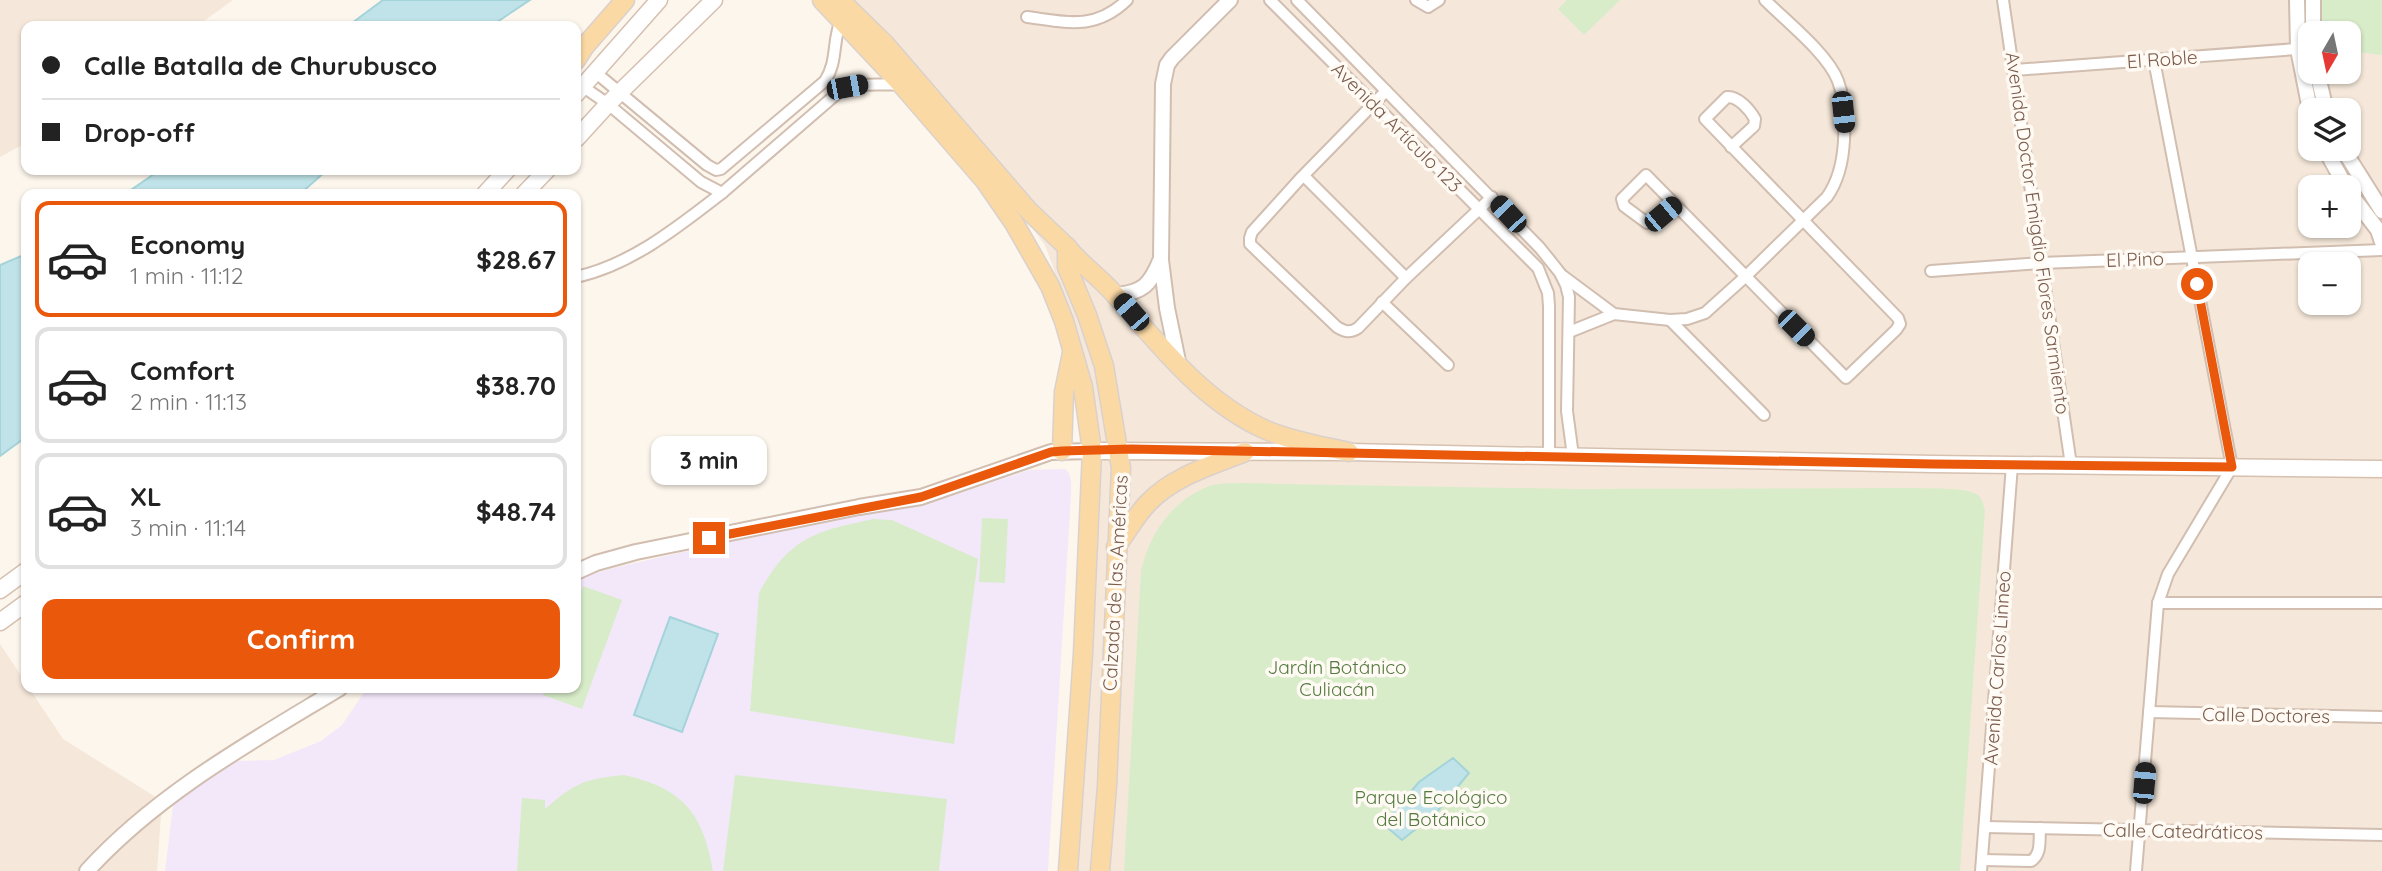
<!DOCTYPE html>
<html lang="en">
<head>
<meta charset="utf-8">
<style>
	:root { --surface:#fff; --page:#f2f2f2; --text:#222; --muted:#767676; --line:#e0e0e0; --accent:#ea580c }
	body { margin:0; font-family:Quicksand,sans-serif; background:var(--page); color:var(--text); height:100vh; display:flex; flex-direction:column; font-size:26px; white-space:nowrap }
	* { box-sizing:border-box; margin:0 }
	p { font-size:23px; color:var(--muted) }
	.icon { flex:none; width:38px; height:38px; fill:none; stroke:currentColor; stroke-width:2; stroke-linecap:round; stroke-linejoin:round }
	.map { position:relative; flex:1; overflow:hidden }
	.sheet { position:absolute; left:21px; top:189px; width:560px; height:504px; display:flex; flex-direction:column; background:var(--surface); border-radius:14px; box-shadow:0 2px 5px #0004 }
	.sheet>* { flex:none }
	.hud { position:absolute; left:21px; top:21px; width:560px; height:154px; border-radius:14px; box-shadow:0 2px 5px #0004; display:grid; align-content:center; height:154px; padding:0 21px; background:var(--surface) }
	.needle { width:46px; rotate:189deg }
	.controls { position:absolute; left:2298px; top:21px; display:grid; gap:14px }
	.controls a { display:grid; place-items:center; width:63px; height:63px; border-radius:14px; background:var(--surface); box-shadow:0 2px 5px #0004; font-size:35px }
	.end { position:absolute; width:32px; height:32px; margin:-16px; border:9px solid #ea580c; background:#fff; box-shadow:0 0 0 4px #fff }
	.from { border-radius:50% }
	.bubble { position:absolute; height:49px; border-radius:14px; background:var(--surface); box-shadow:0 2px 5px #0004; font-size:23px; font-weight:700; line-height:49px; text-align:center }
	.car { position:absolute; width:21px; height:42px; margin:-21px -10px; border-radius:9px; box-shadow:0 0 5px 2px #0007; background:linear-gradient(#222 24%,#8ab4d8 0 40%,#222 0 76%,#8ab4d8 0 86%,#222 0) }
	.hud b { display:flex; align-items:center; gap:24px; height:66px; font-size:26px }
	.hud b+b { border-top:2px solid var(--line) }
	.hud i { width:18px; height:18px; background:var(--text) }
	ul { padding:12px 0 0; list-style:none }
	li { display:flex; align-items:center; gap:21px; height:116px; margin:0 14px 10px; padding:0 7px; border:4px solid var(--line); border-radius:14px }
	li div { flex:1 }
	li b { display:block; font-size:26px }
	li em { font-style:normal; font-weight:700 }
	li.on { border-color:var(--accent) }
	li>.icon { width:63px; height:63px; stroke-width:1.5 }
	.primary-button { display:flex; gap:14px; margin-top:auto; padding:14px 21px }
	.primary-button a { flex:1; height:80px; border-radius:14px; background:var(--accent); color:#fff; font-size:28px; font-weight:700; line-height:80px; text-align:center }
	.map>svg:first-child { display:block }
	.residential { fill:#f5e8da; fill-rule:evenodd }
	.education { fill:#f3e8fa }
	.green { fill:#d8ecc9 }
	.water { fill:#bfe3e8; stroke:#a5d3da; stroke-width:2 }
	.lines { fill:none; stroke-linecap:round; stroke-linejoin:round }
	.minor-casing { stroke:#d1beb0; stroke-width:14 }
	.tertiary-casing { stroke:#d1beb0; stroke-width:18 }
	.secondary-casing { stroke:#d6c0b0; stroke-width:19 }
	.primary-casing { stroke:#dad1cd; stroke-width:21 }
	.minor { stroke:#fff; stroke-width:10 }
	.tertiary { stroke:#fff; stroke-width:14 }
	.secondary { stroke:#fff; stroke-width:16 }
	.primary { stroke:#fbd9a5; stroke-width:18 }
	.route { stroke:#ea580c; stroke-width:9 }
	.labels { text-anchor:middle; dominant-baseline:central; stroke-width:7; stroke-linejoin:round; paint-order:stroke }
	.street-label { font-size:19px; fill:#7a5c4d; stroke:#fffaf3 }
	.park-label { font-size:19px; fill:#537a41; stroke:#fffaf3 }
</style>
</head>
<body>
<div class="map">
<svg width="2382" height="871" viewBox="0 0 2382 871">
	<rect width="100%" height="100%" fill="#fdf6ec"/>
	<g class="residential">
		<path d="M 0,0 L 233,0 L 197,26 L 26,26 L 26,143 L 0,157 Z"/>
		<path d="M 834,0 L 2382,0 L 2382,871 L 1073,871 L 1097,455 L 1078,336 L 1045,245 L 1012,202 ZM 2310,33 L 2348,33 L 2348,72 L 2310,72 ZM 2310,110 L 2348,110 L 2348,149 L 2310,149 ZM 2310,187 L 2348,187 L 2348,226 L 2310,226 ZM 2310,264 L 2348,264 L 2348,303 L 2310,303 Z"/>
		<path d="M 0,644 L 26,683 L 26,688 L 29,688 L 63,739 L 162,801 L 157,871 L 0,871 Z"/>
	</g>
	<path class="education" d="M 1065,469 L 1069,473 L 1071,481 L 1071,496 L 1048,871 L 165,871 L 174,798 L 232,761 L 274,760 L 321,741 L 342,725 L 367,688 L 576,688 L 576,579 L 609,569 L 758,535 L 945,498 L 1029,470 Z"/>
	<g class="green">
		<path d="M 1567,0 L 1620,0 L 1584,35 L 1558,9 Z"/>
		<path d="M 2322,0 L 2382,0 L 2382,55 L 2349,51 L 2348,33 L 2322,33 Z"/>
		<path d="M 1281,484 L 1576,489 L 1919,488 C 1934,489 1966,487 1978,495 C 1983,499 1983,505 1985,511 L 1960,871 L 1124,871 L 1141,571 C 1149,534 1173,499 1210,486 C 1226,481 1263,484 1281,484 Z"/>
		<path d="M 982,518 L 1008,519 L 1005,583 L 979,582 Z"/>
		<path d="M 874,519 L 892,520 L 978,559 L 954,744 L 750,711 L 759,593 C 789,537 816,531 874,519 Z"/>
		<path d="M 583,586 L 622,600 L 582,709 L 543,695 L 545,688 L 576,688 L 576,605 Z"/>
		<path d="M 624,775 C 682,788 703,812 713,871 L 517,871 L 522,798 L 545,800 L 545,809 C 575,783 584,779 624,775 Z"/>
		<path d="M 735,775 L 947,799 L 939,871 L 723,871 Z"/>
	</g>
	<g class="water">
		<path d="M 383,0 L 530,0 L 491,26 L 348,26 Z"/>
		<path d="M 160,170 L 327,170 L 300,194 L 125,194 Z"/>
		<path d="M 26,254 L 26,437 L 0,456 L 0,265 Z"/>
		<path d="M 670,617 L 718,634 L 682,732 L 634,715 Z"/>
		<path d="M 1453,758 L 1469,773 L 1436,813 L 1402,840 L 1383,824 L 1419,782 Z"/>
	</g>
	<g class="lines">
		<defs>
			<g id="minor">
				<path d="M 1270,0 L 1538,268 L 1548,293 L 1549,306 L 1549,456"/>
				<path d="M 1297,0 L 1540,248 L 1560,273 L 1566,285 L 1569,297 L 1567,411 L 1573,456"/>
				<path d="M 1416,0 L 1428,7 L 1439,0"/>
				<path d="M 2003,0 L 2071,465"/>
				<path d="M 1027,17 C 1066,22 1095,31 1127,0"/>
				<path d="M 2015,70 L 2310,48"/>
				<path d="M 595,72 L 707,165 L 716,170 L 721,169 L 825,81 C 838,61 832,42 841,20"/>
				<path d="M 582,86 L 608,104 L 701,182 L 722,193 L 840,91 C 858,81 881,86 901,84"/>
				<path d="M 1386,91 L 1299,180 L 1252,232 L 1250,238 L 1250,244 L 1337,327 C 1345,332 1350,333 1358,328 L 1406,278 L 1492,197"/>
				<path d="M 1304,176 L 1406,278"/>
				<path d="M 1674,204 L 1653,222 L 1647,223 L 1624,206 L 1622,199 L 1646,175 L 1846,378 L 1896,330 L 1900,324 L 1898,318 L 1705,119 L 1727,97 C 1738,96 1750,110 1755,119 L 1754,126 L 1731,147"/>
				<path d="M 1931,271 L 2041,263 L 2382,250"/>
				<path d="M 1563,276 L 1614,314"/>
				<path d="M 576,277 C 631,265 678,227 722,193"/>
				<path d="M 1382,302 L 1448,365"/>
				<path d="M 1670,320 L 1764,415"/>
				<path d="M 1569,332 L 1614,314 L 1670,320 L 1687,319 L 1705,313 L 1745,277 L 1827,197 C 1839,180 1843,161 1844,140 C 1845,121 1845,99 1838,81 C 1828,54 1786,21 1765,0"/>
				<path d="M 2158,603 L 2382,603"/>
				<path d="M 2149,712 L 2382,717"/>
				<path d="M 1985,827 L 2382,835"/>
				<path d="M 1982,860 L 2031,861 C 2042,854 2039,840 2040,828"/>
				<path d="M 1981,871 L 2012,465"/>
				<path d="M 2136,871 L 2158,603 L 2168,574 L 2232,467 L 2154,60"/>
			</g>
			<g id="tertiary">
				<path d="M 2297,0 L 2298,49 L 2310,110"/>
				<path d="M 2313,33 L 2313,0"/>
				<path d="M 2317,72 L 2326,110"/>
				<path d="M 2325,149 L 2346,187"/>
				<path d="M 2343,149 L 2382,211"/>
				<path d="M 2348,191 L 2378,230 L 2382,242"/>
				<path d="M 1113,292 L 1117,295 C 1143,292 1150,285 1160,261"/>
				<path d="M 1179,366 L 1167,308 L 1161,260 L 1163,84 L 1167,65 L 1172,58 L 1230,0"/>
				<path d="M 576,572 L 596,563 L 636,552 L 859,507 L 921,497 L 1051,452 L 1092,451"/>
				<path d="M 87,871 C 158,793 251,742 340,688"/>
			</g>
			<g id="secondary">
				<path d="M 576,94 L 659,0"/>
				<path d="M 576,139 L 608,104 L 714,0"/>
				<path d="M 485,194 L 507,170"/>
				<path d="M 524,194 L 547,170"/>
				<path d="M 1092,451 L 1349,452 L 1932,464 L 2382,469"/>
				<path d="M 0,590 L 26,571"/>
				<path d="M 0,622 L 26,603"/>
			</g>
			<g id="primary">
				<path d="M 822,0 L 901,84 L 985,181 L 1014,223 L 1050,286 L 1064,321 L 1083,387 L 1092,451 L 1083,654 L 1068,871"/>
				<path d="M 840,0 L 886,45 L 1028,210 L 1067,247 L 1067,267 L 1087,315 L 1104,366 L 1121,468 L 1107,786 L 1100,871"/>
				<path d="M 576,60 L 585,46 L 625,0"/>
				<path d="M 1067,247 C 1081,265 1101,278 1116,296 C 1161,346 1203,402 1266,430 C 1292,441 1322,446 1349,452"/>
				<path d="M 1062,451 L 1064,392 L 1072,353"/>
				<path d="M 1116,547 C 1127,532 1136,515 1149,502 C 1174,476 1213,465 1245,452"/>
			</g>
		</defs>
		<use href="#minor" class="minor-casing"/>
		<use href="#tertiary" class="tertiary-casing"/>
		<use href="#secondary" class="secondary-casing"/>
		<use href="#primary" class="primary-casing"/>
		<use href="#minor" class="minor"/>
		<use href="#tertiary" class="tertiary"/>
		<use href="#secondary" class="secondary"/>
		<use href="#primary" class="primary"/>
	</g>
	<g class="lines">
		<path class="route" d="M 709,538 L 921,497 L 1051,452 L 1062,451 L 1131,449 L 1932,464 L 2232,467 L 2197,284"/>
	</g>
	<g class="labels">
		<g class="street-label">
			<text transform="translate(2162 59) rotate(-4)">El Roble</text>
			<text transform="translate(1397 127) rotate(45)">Avenida Artículo 123</text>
			<text transform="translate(2038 233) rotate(82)">Avenida Doctor Emigdio Flores Sarmiento</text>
			<text transform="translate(2135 259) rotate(-2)">El Pino</text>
			<text transform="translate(1115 583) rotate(-87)">Calzada de las Américas</text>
			<text transform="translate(1997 668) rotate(-86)">Avenida Carlos Linneo</text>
			<text transform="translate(2266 715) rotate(1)">Calle Doctores</text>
			<text transform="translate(2183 831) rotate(1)">Calle Catedráticos</text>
		</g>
		<g class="park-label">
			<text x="1337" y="667">Jardín Botánico<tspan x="1337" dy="22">Culiacán</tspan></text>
			<text x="1431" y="797">Parque Ecológico<tspan x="1431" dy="22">del Botánico</tspan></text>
		</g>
	</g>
</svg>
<div class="controls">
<a><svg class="needle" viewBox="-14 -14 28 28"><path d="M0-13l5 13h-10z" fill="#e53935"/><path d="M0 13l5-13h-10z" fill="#767676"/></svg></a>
<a><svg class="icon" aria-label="layers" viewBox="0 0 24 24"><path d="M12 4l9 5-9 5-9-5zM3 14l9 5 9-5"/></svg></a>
<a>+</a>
<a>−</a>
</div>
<i class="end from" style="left:2197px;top:284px"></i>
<i class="end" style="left:709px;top:538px"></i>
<div class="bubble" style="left:651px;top:436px;width:116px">3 min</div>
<i class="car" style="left:847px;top:87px;rotate:79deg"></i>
<i class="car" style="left:1843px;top:112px;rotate:174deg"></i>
<i class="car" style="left:1508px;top:214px;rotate:317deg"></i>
<i class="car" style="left:1663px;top:214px;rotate:50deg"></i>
<i class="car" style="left:1131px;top:312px;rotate:319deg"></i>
<i class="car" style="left:1796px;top:328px;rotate:135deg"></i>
<i class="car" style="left:2144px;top:783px;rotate:5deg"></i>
<div class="hud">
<b><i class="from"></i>Calle Batalla de Churubusco</b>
<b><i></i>Drop-off</b>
</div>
<section class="sheet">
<ul>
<li class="on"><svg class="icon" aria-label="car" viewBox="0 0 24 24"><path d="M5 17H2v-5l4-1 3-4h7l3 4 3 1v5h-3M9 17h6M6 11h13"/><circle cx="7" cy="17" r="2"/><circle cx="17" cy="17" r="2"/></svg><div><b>Economy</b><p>1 min · 11:12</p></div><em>$28.67</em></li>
<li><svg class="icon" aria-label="car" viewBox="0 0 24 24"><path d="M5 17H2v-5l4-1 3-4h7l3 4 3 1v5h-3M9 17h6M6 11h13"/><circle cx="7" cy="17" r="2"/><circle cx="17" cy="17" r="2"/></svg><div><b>Comfort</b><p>2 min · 11:13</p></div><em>$38.70</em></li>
<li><svg class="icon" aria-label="car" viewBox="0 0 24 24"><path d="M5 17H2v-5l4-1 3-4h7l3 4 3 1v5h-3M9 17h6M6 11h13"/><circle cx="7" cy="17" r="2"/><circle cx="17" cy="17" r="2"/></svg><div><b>XL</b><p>3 min · 11:14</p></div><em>$48.74</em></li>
</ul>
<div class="primary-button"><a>Confirm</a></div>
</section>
</div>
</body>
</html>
